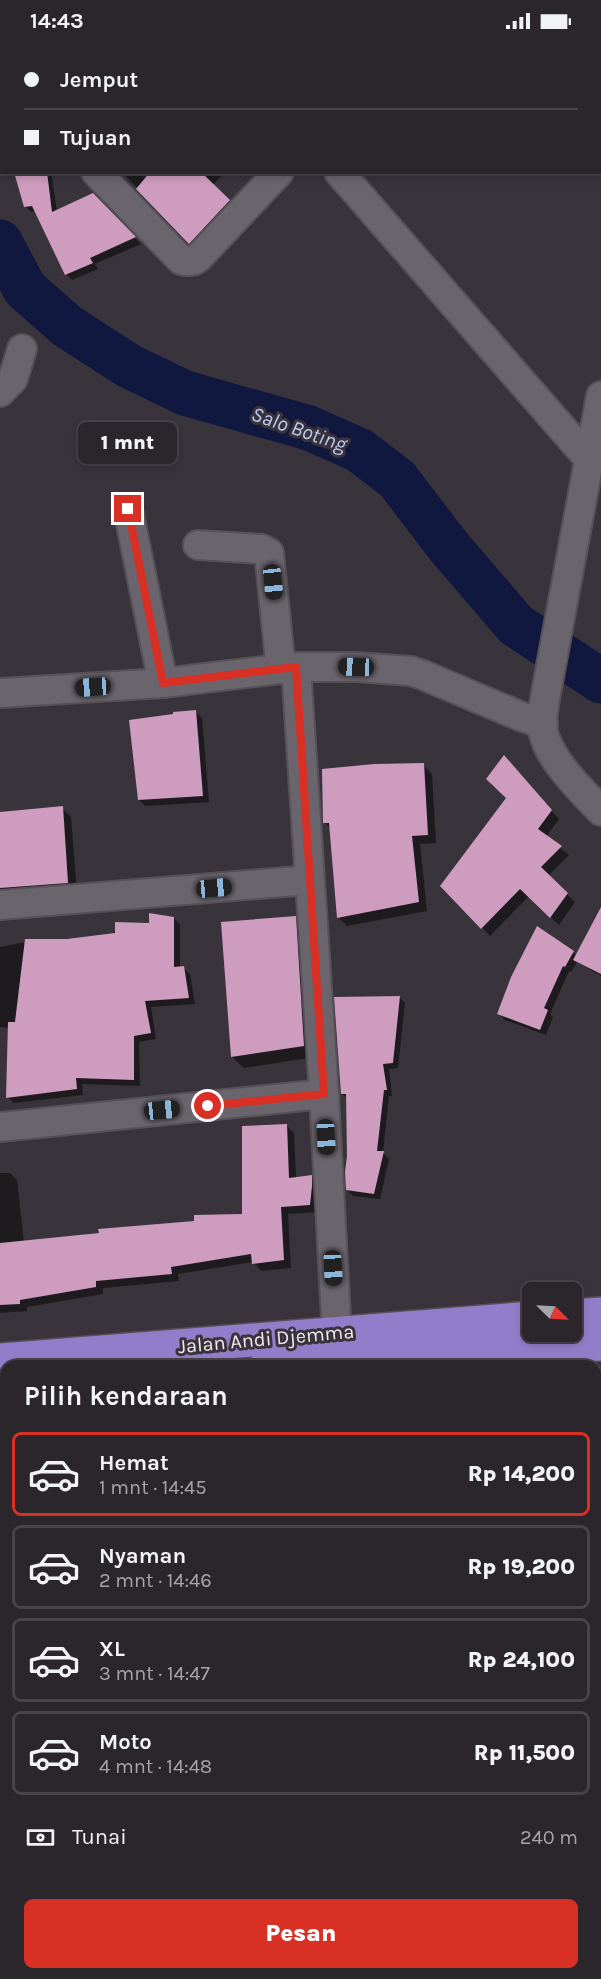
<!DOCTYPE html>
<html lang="id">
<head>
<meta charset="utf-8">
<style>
	:root { --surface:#2b262c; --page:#373238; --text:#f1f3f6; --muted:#a6a5a9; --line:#474348; --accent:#d93025 }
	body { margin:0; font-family:Karla,sans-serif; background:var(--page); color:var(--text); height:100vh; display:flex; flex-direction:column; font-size:22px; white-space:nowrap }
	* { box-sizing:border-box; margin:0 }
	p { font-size:20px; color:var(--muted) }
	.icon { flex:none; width:33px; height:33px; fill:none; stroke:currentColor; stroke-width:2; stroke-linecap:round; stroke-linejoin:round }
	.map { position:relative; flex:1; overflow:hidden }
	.panel { position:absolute; left:0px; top:1318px; width:602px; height:620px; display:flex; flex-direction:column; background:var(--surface); border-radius:18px 18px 0 0; box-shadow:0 3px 9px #0003,0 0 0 2px var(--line) }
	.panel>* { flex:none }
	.top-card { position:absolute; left:0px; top:0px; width:602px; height:132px; box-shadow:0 3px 9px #0003,0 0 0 2px var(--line); display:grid; align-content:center; height:132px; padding:0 24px; background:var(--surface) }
	.needle { width:39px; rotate:114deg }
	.controls { position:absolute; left:522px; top:1240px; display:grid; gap:12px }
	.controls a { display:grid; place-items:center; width:60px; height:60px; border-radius:9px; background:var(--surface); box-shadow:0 3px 9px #0003,0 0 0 2px var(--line); font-size:30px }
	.end { position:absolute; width:27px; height:27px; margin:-14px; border:8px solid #d93025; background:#fff; box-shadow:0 0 0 3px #fff }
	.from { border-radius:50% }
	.bubble { position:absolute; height:42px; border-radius:9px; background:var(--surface); box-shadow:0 3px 9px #0003,0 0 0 2px var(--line); font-size:20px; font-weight:800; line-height:42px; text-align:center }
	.car { position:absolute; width:18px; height:36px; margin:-18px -9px; border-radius:8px; box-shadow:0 0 4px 2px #0007; background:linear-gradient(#222 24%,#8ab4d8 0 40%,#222 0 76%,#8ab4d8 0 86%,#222 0) }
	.top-card b { display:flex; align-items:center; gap:21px; height:57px; font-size:22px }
	.top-card b+b { border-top:2px solid var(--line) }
	.top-card i { width:15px; height:15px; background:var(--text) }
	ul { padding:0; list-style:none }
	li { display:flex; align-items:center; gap:18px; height:84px; margin:0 12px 9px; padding:0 12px; border:3px solid var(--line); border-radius:9px }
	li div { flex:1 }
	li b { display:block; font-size:22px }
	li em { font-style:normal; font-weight:800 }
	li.active { border-color:var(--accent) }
	li>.icon { width:54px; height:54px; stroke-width:1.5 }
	h2 { padding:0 24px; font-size:27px; line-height:72px }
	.pay { display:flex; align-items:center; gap:15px; height:66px; padding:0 24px; font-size:22px }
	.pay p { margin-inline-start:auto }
	.primary-button { display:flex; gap:12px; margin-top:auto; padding:12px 24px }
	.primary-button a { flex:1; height:69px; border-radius:9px; background:var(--accent); color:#fff; font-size:24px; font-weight:800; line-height:69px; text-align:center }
	.status { display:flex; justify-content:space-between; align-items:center; height:42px; padding:0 30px; background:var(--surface); direction:ltr }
	.status svg { height:16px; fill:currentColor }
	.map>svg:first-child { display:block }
	.shadow { fill:#0007 }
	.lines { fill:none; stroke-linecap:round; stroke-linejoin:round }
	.river { stroke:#10183f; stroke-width:45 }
	.building { fill:#ce9cbe }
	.minor-casing { stroke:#565157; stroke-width:32 }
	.tertiary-casing { stroke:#565157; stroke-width:36 }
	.trunk-casing { stroke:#565157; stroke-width:36 }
	.minor { stroke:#6a646d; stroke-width:28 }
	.tertiary { stroke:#6a646d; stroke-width:33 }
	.trunk { stroke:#907eca; stroke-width:33 }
	.route { stroke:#d93025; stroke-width:8 }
	.labels { text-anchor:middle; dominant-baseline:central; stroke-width:6; stroke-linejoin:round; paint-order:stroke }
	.street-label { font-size:20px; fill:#eeeaef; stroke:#39333b }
	.water-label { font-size:21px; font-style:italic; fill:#bccbf6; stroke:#39333b }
</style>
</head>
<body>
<div class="status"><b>14:43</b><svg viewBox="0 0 49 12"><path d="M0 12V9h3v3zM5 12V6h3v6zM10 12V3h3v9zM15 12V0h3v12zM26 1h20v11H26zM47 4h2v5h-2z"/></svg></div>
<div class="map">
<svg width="601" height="1937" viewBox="0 0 601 1937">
	<rect width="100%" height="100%" fill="#39333b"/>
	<g class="shadow">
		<path d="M 41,0 L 66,0 L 63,2 Z"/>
		<path d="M 101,0 L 173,0 L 174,2 L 99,2 Z"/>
		<path d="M 247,0 L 322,0 L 320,2 Z"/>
		<path d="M 16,130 L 51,130 L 57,169 L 93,153 L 141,202 L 95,222 L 98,227 L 72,238 L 66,232 L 36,169 L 31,170 L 25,164 Z"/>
		<path d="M 122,130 L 225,130 L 213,143 L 235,165 L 195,207 Z"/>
		<path d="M 196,670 L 202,676 L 209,760 L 145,764 L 139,758 Z"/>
		<path d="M 423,723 L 432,732 L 436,801 L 420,802 L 427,869 L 347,884 L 338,875 L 331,787 L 325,781 Z"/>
		<path d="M 512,723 L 559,777 L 546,795 L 569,813 L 548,834 L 575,860 L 559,883 L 529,854 L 490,894 L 442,844 L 507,756 Z"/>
		<path d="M 62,766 L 71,775 L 77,849 L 0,853 L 0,772 Z"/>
		<path d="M 601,868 L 601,934 L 577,920 L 571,930 L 569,929 L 550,972 L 553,975 L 546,993 L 505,978 L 499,972 L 573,911 L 576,914 Z"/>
		<path d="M 174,876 L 180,883 L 180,926 L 183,926 L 190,932 L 195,962 L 151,965 L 156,997 L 139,1000 L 140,1044 L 82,1042 L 83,1053 L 14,1061 L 7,1055 L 9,986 L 0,985 L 0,905 L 30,899 L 67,899 L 117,893 Z"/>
		<path d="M 295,876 L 306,887 L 315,1015 L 244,1026 L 232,1015 Z"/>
		<path d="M 399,955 L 405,961 L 398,1026 L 389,1027 L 392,1054 L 389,1054 L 383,1111 L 389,1117 L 380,1157 L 353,1154 L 347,1148 L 349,1114 L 348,1057 L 342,1052 Z"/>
		<path d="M 286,1083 L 294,1091 L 296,1136 L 311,1135 L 319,1143 L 317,1170 L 288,1172 L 291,1226 L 261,1229 L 253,1220 L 178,1232 L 179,1239 L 103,1246 L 103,1252 L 27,1265 L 27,1269 L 0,1271 L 0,1131 L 10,1131 L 17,1138 L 24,1200 L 244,1173 Z"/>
	</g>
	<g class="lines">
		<path class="river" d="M 0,200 L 25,247 L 67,284 L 129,324 L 185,351 L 309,386 L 359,408 L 397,437 L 449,505 L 516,583 L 601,639"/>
	</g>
	<g class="building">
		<path d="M 14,130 L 47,130 L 52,170 L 93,151 L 136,195 L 90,216 L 93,221 L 65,233 L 32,164 L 24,165 Z"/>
		<path d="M 150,130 L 201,130 L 230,158 L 189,202 L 136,147 Z"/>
		<path d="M 196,668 L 203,754 L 138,758 L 129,678 L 173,672 L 173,670 Z"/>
		<path d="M 504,713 L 552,768 L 538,787 L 562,804 L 541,825 L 568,851 L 550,876 L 520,847 L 481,887 L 440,844 L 506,756 L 486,737 Z"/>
		<path d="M 424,721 L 428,793 L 412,794 L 419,860 L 337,876 L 329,781 L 323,781 L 322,727 L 374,722 Z"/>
		<path d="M 63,764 L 68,841 L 0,846 L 0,770 Z"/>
		<path d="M 601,865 L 601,932 L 573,918 Z"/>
		<path d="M 149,871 L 174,875 L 174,925 L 184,924 L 189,956 L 145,959 L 151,991 L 134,994 L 134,1038 L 76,1036 L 77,1047 L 6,1056 L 8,980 L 15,980 L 25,897 L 67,897 L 115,891 L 115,880 L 149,881 Z"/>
		<path d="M 296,874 L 304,1004 L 231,1015 L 221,880 Z"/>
		<path d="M 537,884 L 574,909 L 565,925 L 563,924 L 544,966 L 548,968 L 540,988 L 497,972 L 511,935 Z"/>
		<path d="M 400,954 L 393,1021 L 383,1022 L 387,1048 L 384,1048 L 377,1109 L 384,1109 L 374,1152 L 346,1148 L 345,1130 L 347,1114 L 346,1052 L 341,1052 L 334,955 Z"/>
		<path d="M 287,1082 L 289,1136 L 312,1133 L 312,1144 L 310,1163 L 281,1165 L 284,1218 L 252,1222 L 251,1212 L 171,1225 L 172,1232 L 96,1239 L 96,1245 L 20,1258 L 20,1262 L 0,1263 L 0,1201 L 99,1191 L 98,1187 L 194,1179 L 194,1173 L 242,1172 L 242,1084 Z"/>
	</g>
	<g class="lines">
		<defs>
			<g id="minor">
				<path d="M 227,0 L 228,2"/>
				<path d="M 96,130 L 181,218 C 188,220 193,220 198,216 L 279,130"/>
				<path d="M 339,130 L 588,416"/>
				<path d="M 0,350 L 13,337 L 22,307"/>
				<path d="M 601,354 L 546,651 C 544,664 540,680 544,693 C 552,721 582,749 601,769"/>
				<path d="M 128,467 L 163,641"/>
				<path d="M 198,503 L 262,507 L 269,511 L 281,627"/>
				<path d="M 296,625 L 324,1052 L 338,1313"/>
				<path d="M 0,651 L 163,641 L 296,625 L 356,625 L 411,629 L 423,633 L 520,674 L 543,682"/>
				<path d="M 0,863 L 309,838"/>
				<path d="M 0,1085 L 324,1052"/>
				<path d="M 46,1937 L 49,1932"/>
				<path d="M 408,1937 L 409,1932"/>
			</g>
			<g id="tertiary">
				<path d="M 596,1905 L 601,1904"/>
				<path d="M 0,1930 L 6,1930"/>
			</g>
			<g id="trunk">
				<path d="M 572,1274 L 601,1272"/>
				<path d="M 0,1318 L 532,1276"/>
				<path d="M 266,1324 L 601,1302"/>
				<path d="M 0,1347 L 6,1347"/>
			</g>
		</defs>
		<use href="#minor" class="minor-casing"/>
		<use href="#tertiary" class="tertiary-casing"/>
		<use href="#trunk" class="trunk-casing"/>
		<use href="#minor" class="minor"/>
		<use href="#tertiary" class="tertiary"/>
		<use href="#trunk" class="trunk"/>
	</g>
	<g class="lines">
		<path class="route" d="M 128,467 L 163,641 L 296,625 L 324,1052 L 208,1064"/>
	</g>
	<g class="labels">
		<g class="street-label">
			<text transform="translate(266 1297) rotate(-5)">Jalan Andi Djemma</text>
		</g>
		<g class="water-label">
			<text transform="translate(299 387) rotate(19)">Salo Boting</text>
		</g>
	</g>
</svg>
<div class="controls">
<a><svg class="needle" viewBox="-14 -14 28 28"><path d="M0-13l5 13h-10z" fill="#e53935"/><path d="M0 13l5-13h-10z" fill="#a6a5a9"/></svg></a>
</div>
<i class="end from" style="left:208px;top:1064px"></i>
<i class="end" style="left:128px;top:467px"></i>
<div class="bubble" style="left:78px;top:380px;width:99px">1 mnt</div>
<i class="car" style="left:273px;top:540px;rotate:174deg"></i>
<i class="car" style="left:356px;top:625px;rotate:272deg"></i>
<i class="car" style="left:93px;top:645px;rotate:266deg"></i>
<i class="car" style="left:214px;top:846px;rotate:85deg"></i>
<i class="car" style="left:162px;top:1068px;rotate:84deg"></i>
<i class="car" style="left:326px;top:1095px;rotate:177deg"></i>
<i class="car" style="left:333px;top:1226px;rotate:177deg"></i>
<div class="top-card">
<b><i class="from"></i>Jemput</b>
<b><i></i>Tujuan</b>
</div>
<section class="panel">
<h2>Pilih kendaraan</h2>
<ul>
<li class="active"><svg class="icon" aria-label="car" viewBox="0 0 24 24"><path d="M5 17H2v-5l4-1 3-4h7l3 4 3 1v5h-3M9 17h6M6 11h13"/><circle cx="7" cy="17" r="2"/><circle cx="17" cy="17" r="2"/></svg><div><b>Hemat</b><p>1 mnt · 14:45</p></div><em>Rp 14,200</em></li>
<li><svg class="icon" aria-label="car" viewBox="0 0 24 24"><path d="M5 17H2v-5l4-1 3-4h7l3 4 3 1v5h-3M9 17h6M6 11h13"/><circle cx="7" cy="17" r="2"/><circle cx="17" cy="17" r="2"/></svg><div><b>Nyaman</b><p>2 mnt · 14:46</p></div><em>Rp 19,200</em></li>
<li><svg class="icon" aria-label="car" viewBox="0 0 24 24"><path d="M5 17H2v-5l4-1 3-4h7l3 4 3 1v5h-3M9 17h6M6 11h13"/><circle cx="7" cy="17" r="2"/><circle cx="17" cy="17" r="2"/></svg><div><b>XL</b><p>3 mnt · 14:47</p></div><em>Rp 24,100</em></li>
<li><svg class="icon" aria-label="car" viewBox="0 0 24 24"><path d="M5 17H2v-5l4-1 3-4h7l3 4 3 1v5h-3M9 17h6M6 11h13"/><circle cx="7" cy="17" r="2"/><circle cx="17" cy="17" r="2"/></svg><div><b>Moto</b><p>4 mnt · 14:48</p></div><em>Rp 11,500</em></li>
</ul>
<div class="pay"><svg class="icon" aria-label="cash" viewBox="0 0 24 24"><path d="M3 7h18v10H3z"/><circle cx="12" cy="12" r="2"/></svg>Tunai<p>240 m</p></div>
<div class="primary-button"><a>Pesan</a></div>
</section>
</div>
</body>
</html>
